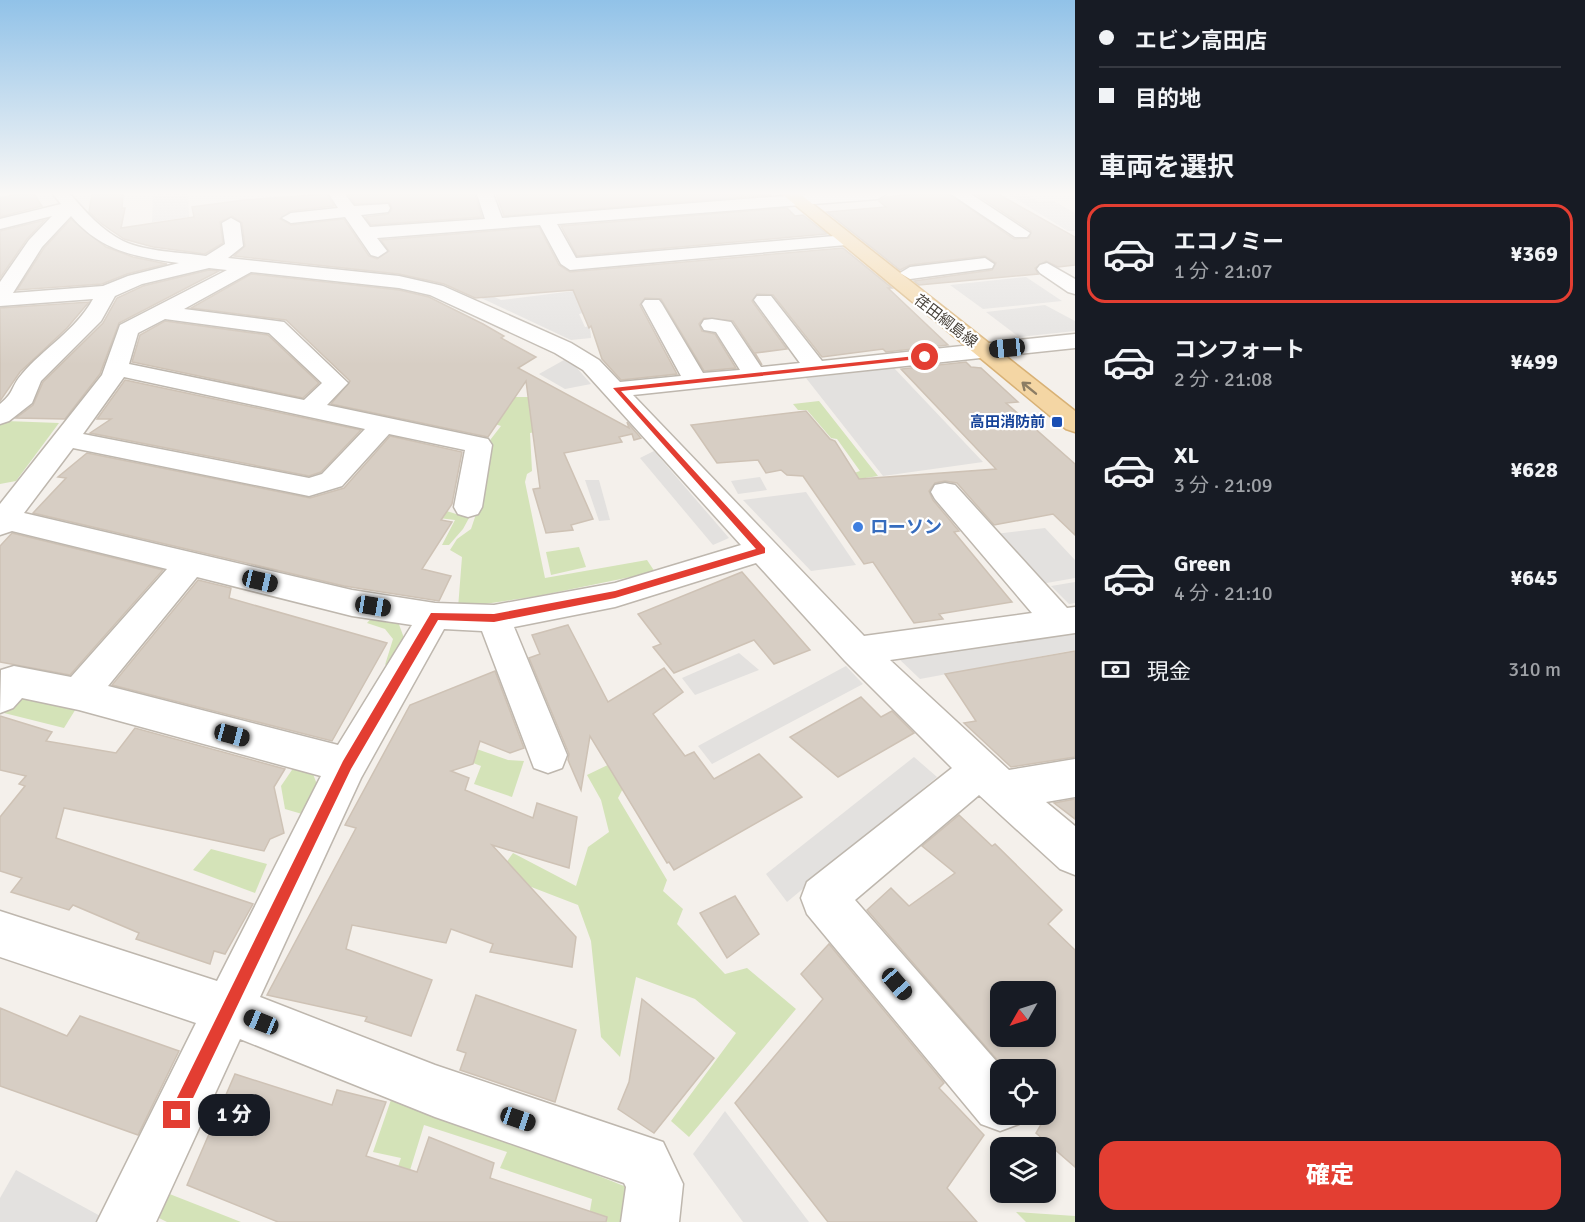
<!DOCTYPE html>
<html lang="ja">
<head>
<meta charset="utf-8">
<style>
	:root { --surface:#171b24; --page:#242831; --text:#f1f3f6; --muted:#9ea1a6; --line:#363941; --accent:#e33e32 }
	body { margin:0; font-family:Signika,"Noto Sans JP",sans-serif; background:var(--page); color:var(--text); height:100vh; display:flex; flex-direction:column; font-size:22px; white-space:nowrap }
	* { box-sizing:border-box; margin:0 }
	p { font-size:20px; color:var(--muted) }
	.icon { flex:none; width:33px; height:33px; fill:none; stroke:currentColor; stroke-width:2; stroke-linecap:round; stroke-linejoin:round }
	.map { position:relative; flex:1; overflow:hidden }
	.sheet { display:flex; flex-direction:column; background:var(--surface); width:510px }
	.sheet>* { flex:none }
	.hud { display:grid; align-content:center; height:132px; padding:0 24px; background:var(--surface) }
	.needle { width:39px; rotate:231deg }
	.controls { position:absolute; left:990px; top:981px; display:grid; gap:12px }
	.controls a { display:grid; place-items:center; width:66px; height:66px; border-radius:12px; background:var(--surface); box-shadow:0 3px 9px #0003; font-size:30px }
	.end { position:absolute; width:27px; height:27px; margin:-14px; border:8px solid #e33e32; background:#fff; box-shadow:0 0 0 3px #fff }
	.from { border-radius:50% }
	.bubble { position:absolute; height:42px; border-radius:18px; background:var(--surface); box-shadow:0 3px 9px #0003; font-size:20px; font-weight:800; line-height:42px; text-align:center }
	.car { position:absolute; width:18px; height:36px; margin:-18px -9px; border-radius:8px; box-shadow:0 0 4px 2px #0007; background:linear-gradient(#222 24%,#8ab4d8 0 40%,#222 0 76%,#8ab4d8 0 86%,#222 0) }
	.hud b { display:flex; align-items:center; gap:21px; height:57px; font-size:22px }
	.hud b+b { border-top:2px solid var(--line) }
	.hud i { width:15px; height:15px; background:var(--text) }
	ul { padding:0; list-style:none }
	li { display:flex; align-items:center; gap:18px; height:99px; margin:0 12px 9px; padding:0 12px; border:3px solid transparent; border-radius:18px }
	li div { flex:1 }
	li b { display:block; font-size:22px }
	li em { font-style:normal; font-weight:800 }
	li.on { border-color:var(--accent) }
	li>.icon { width:54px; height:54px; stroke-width:1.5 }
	h2 { padding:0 24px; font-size:27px; line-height:72px }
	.pay { display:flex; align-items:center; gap:15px; height:66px; padding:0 24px; font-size:22px }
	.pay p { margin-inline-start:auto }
	.cta { display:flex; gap:12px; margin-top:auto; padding:12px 24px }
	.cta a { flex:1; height:69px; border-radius:18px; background:var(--accent); color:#fff; font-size:24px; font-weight:800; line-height:69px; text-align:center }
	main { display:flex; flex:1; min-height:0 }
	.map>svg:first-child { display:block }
	.green { fill:#d4e3b8 }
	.parking { fill:#e3e1df }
	.building { fill:#d7cec4; stroke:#cec2b5; stroke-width:1.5; fill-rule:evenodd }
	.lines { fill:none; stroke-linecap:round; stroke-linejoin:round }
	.minor-casing { stroke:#beb7ae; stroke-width:3 }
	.major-casing { stroke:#d8b175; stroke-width:3 }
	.minor { fill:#fff; fill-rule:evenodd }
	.major { fill:#f4d6a4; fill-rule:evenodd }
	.oneway { stroke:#8c7d64 }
	.route { fill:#e33e32 }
	.transit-dot { fill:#1a4fb4; stroke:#fff; stroke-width:2 }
	.shop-dot { fill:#3f7fe0; stroke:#fff; stroke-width:2 }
	.labels { text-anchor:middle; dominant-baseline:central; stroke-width:4.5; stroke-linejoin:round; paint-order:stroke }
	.far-street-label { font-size:15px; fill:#474139; stroke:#fff }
	.far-transit-label { font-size:15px; font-weight:bold; fill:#164399; stroke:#fff; text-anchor:end }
	.shop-label { font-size:18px; font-weight:bold; fill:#366cbe; stroke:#fff; text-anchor:start }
</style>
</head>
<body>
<main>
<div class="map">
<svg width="1075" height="1222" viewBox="0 0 1075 1222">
	<rect width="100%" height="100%" fill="#f4f0eb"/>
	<g class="green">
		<path d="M 515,397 L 543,397 L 568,408 L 530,415 L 536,432 L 530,433 L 532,471 L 527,474 L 525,482 L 545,578 L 647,560 L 655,572 L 538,596 L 458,608 L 462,557 L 450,550 L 457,539 L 471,529 L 477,511 L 487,444 L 501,426 L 495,424 Z"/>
		<path d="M 819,401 L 878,476 L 859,479 L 854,473 L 860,471 L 837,439 L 831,438 L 807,410 L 798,410 L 793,404 Z"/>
		<path d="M 6,421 L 59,423 L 16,481 L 0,484 L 0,424 Z"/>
		<path d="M 421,503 L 469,518 L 463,529 L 449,545 L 442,545 L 455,520 L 439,518 Z"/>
		<path d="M 579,547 L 586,567 L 551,575 L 546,552 Z"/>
		<path d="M 376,613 L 397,619 L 404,638 L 391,662 L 385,665 L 393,639 L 385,629 L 367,623 Z"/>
		<path d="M 18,692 L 77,707 L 64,728 L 0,712 Z"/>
		<path d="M 471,747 L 508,760 L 524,761 L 512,797 L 474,784 L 481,766 L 447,753 Z"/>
		<path d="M 616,761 L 627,781 L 618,798 L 667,880 L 663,891 L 683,909 L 677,924 L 725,974 L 747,968 L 796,1009 L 689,1137 L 671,1121 L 736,1033 L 695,999 L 636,977 L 620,1057 L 601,1037 L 591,941 L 578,905 L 498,874 L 513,853 L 576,886 L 588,847 L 609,832 L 601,800 L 587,775 Z"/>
		<path d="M 294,767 L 313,774 L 318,787 L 302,814 L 285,809 L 281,786 Z"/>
		<path d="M 211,849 L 267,864 L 255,893 L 193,870 Z"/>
		<path d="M 393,1094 L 634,1190 L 629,1222 L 588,1222 L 592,1199 L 500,1168 L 507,1152 L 424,1125 L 394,1222 L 379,1222 L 401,1158 L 373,1152 Z"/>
		<path d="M 167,1193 L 241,1222 L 167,1222 L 157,1217 Z"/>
		<path d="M 1016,1212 L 1075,1216 L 1075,1222 L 1026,1222 Z"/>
	</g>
	<g class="parking">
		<path d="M 153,194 L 188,194 L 189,217 L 152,222 Z"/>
		<path d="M 1008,194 L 1026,194 L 1039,202 L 1054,201 L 1075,213 L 1075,231 L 1068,231 Z"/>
		<path d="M 1026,277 L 1062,301 L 983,309 L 950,285 Z"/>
		<path d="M 574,291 L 583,313 L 579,314 L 585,327 L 590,326 L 591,338 L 571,340 L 479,297 L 486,293 L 501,300 Z"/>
		<path d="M 1045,305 L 1075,321 L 1075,331 L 1019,337 L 986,312 Z"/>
		<path d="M 564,360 L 576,367 L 591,384 L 565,389 L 539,374 Z"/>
		<path d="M 894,368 L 983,462 L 883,476 L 806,378 Z"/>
		<path d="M 654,451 L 729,538 L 713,545 L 640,458 Z"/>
		<path d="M 760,477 L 767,490 L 738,494 L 731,481 Z"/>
		<path d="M 585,480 L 599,480 L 610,520 L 599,521 Z"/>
		<path d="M 806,492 L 856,565 L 811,571 L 743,500 Z"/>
		<path d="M 1045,528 L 1075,560 L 1075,578 L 1041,584 L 995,534 Z"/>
		<path d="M 1075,582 L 1075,603 L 1069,604 L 1051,586 Z"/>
		<path d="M 1075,630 L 1075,650 L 920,679 L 898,658 Z"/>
		<path d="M 739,653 L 759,670 L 695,695 L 682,678 Z"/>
		<path d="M 846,666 L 863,684 L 712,764 L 698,746 Z"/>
		<path d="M 914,757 L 937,777 L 787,902 L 766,874 Z"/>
		<path d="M 725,1111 L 809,1222 L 743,1222 L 693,1154 Z"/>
		<path d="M 16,1170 L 102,1217 L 100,1222 L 0,1222 L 0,1198 Z"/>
	</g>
	<g class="building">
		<path d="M 18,194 L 34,194 L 42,206 L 0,217 L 0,198 Z"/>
		<path d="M 92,194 L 123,194 L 122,208 L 125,208 L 121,228 L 194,217 L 192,207 L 244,200 L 327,194 L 334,206 L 291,211 L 280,219 L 291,225 L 344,219 L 369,256 L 377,259 L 389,251 L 381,240 L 539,227 L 559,265 L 570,272 L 843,248 L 892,288 L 888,288 L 948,345 L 886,352 L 883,349 L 822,357 L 773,295 L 757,294 L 752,301 L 787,349 L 755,353 L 762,365 L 733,321 L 704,318 L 699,324 L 702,331 L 715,334 L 736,368 L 704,371 L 661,299 L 645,298 L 640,305 L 677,374 L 621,380 L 602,359 L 591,326 L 589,328 L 573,290 L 475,298 L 444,284 L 399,274 L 234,256 L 245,246 L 242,223 L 232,216 L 220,222 L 223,243 L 205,254 L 153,247 L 124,239 L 102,224 L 89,212 Z"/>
		<path d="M 348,194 L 475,194 L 482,217 L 371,225 L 365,217 L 388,214 L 392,209 L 390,203 L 355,204 Z"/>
		<path d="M 496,194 L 771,194 L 771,195 L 504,216 Z"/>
		<path d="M 914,194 L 949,194 L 1014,239 L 1029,238 L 1031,231 L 976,194 L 998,194 L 1075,237 L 1075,265 L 1058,267 L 1046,261 L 1035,268 L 1038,274 L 919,285 L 914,281 L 992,270 L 996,263 L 985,256 L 910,265 L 900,270 L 827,212 L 886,207 L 879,201 L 886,197 Z"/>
		<path d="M 787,208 L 795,216 L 803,215 L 827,234 L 577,256 L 561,226 Z"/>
		<path d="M 71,219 L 106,247 L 133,257 L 167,264 L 127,274 L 102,284 L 17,290 L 44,248 Z"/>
		<path d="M 45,220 L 27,239 L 0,278 L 0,231 Z"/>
		<path d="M 209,270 L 219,271 L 119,323 L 100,374 L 65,419 L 16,418 L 33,405 L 43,382 L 103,323 L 117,298 L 143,286 Z"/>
		<path d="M 251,274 L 399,290 L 429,297 L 483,324 L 504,336 L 501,338 L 536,357 L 518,368 L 629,428 L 627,422 L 641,438 L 634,440 L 632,434 L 619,437 L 622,442 L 564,453 L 593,519 L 571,525 L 573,530 L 546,533 L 533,489 L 540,488 L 526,381 L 488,437 L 331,404 L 350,381 L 286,320 L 191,308 Z"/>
		<path d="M 89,302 L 67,328 L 20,372 L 0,401 L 0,308 Z"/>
		<path d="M 165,321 L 268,335 L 319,383 L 303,398 L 132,362 L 140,335 Z"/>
		<path d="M 966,362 L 971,367 L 981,368 L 1018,402 L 1006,403 L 1075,464 L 1075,535 L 1053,514 L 994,525 L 957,483 L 945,481 L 935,483 L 929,491 L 933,500 L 959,531 L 954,532 L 1012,602 L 939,614 L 943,619 L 914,623 L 873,562 L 864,564 L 803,476 L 787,475 L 781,470 L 766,473 L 758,460 L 717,463 L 691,425 L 806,411 L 830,439 L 835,441 L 859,479 L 996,469 L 901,369 Z"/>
		<path d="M 125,380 L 361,430 L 321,472 L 309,476 L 90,433 L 111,419 L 97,419 Z"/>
		<path d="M 390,436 L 462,452 L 452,504 L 441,520 L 452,522 L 422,569 L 451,576 L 439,601 L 344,586 L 33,513 L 66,478 L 58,477 L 87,453 L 310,498 L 344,488 Z"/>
		<path d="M 12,533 L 163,570 L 70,675 L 0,662 L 0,546 Z"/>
		<path d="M 742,572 L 810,650 L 774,664 L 754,640 L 674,673 L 653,647 L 661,644 L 638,614 Z"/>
		<path d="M 198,580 L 231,588 L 229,598 L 387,643 L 332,741 L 112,685 Z"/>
		<path d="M 568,625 L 608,702 L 664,668 L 683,692 L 653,714 L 685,756 L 694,752 L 714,779 L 759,754 L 802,797 L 674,870 L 669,862 L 667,863 L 590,736 L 581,790 L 568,760 L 569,754 L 529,658 L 540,654 L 532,635 Z"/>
		<path d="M 1075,651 L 1075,757 L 1011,767 L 964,723 L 976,721 L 945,674 Z"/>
		<path d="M 495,671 L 524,748 L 510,753 L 480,741 L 473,764 L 451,771 L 469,778 L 465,790 L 533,818 L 537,803 L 577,817 L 569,868 L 492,845 L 576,937 L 572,967 L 490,952 L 493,944 L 451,929 L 446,943 L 352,925 L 346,949 L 432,980 L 411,1036 L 365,1021 L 367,1017 L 267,995 L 356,828 L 345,825 L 410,705 Z"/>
		<path d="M 861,697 L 881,717 L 892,711 L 914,733 L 838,777 L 790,737 Z"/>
		<path d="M 0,716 L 52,732 L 46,741 L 116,753 L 135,728 L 285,769 L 274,787 L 284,833 L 270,839 L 264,851 L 64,808 L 56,838 L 253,904 L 225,954 L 214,951 L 210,964 L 136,939 L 139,933 L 73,905 L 69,910 L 11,892 L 22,878 L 0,871 L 0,817 L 25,786 L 19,784 L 26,776 L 0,770 Z"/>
		<path d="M 1075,799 L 1075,819 L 1054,803 Z"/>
		<path d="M 959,815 L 992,846 L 995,844 L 1062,910 L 1048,924 L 1075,950 L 1075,1167 L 1036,1133 L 1046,1116 L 1046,1070 L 1006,1070 L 867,910 L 891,888 L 909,906 L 955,873 L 922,846 ZM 1000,992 L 1046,992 L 1046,1036 L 1000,1036 Z"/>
		<path d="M 735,896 L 759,934 L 727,958 L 700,913 Z"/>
		<path d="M 829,944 L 944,1083 L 939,1088 L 984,1135 L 947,1188 L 977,1222 L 828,1222 L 735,1103 L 823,999 L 801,974 Z"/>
		<path d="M 476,995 L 576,1030 L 555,1102 L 460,1070 L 466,1053 L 457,1050 Z"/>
		<path d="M 642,999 L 714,1058 L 654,1133 L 618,1109 L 629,1082 Z"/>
		<path d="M 0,1008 L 67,1036 L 80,1016 L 179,1051 L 138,1135 L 0,1086 Z"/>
		<path d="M 235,1074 L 332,1105 L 337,1090 L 386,1102 L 366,1156 L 417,1172 L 429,1137 L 494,1163 L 490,1178 L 607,1217 L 606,1222 L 278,1222 L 187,1185 Z"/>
	</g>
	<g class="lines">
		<defs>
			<g id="minor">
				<path d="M 53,194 L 70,194 C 86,212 101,230 123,241 C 147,252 180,252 206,256 L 225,244 L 222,223 L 231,218 L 240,223 L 243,246 L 228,258 L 399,276 L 443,286 L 571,343 L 599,360 L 620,382 L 681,376 L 642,304 L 645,300 L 659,300 L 662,304 L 703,373 L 740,370 L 716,332 L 704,330 L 701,325 L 704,320 L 712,319 L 731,322 L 761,367 L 800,363 L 754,300 L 757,296 L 771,296 L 822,361 L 1075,334 L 1075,348 L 633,395 L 864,636 L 1032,613 L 935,499 L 931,492 L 935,485 L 945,483 L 955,485 L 1067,608 L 1075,607 L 1075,633 L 890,660 L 1009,770 L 1075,759 L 1075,797 L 1046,802 L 1075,826 L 1075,875 L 1060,869 L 979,795 L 855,900 L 1004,1070 L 1000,1070 L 1000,1114 L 1023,1114 L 1019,1124 L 1000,1131 L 981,1124 L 807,914 L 801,898 L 807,882 L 952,768 L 845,661 L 756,563 L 615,607 L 514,627 L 567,755 L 562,768 L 548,773 L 534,768 L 482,631 L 444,629 L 361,778 L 260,997 L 435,1065 L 663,1142 L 683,1184 L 679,1222 L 621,1222 L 626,1187 L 624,1183 L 435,1117 L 240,1039 L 156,1222 L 97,1222 L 196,1023 L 0,957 L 0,911 L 217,981 L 321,776 L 79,710 L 22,698 L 13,708 L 0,713 L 1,670 L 14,666 L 71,677 L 167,569 L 12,531 L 0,535 L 0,504 L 102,375 L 120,325 L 227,270 L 209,268 L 142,284 L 115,296 L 101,321 L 41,381 L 32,403 L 9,421 L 0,424 L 0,404 C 15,392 11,386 22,374 C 44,348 76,330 93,299 L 0,306 L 0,282 L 29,240 L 52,216 L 0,229 L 0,219 L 61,204 ZM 71,216 C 101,251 135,257 179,263 L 128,276 L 103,286 L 13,293 L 42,247 ZM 251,272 L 399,288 L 430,295 L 555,353 L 583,370 L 741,545 L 615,583 L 494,605 L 435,603 L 352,590 L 24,513 L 73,448 L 309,496 L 342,486 L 389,434 L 465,450 L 454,507 L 458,514 L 468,517 L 478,514 L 482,507 L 492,445 L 488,439 L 327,405 L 348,383 L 284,322 L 184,309 ZM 165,319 L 269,333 L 322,383 L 304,400 L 129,364 L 138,333 ZM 124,377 L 365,429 L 322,474 L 309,478 L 83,434 ZM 197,577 L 352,616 L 412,625 L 338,745 L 108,686 Z"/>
				<path d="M 329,194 L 345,194 L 354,206 L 388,204 L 390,208 L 388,212 L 361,215 L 370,227 L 485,219 L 477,194 L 493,194 L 502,218 L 810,194 L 886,194 L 878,199 L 557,224 L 576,258 L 846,235 L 855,240 L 846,245 L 570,270 L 561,264 L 540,225 L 377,238 L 387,251 L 378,257 L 371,255 L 345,217 L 291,223 L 282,218 L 291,213 L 338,208 Z"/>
				<path d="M 951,194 L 971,194 L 1030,233 L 1027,237 L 1015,237 Z"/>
				<path d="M 985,258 L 994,264 L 992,268 L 910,279 L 900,273 L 910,267 Z"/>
				<path d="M 1047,263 L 1075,279 L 1075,294 L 1068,292 L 1040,273 L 1037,269 L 1040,265 Z"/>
			</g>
			<path id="major" d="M 782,194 L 800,194 L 1075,411 L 1075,432 L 1066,429 Z"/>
		</defs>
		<use href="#minor" class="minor-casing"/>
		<use href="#major" class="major-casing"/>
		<use href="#minor" class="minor"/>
		<use href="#major" class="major"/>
	</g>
	<defs><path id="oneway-shaft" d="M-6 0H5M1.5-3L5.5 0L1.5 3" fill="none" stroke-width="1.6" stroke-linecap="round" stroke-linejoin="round" transform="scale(1.5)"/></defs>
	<use class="oneway" href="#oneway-shaft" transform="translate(1029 388) rotate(-141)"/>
	<linearGradient id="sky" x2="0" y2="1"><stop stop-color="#91c2e8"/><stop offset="0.53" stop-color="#faf8f6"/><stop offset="1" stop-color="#faf8f6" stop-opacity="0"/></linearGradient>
	<rect width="1075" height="365" fill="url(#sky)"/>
	<path class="route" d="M 925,355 L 928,358 L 621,391 L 765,548 L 765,553 L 615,598 L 494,622 L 438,620 L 351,769 L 182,1121 L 177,1123 L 171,1121 L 169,1115 L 171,1110 L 343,761 L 431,613 L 494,614 L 615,591 L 756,549 L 613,388 Z"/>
	<rect class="transit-dot" x="1051" y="416" width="12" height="12" rx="3"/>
	<circle class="shop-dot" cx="858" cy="527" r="6"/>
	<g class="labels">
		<g class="far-street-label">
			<text transform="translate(946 321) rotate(38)">荏田綱島線</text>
		</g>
		<g class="far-transit-label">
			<text x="1045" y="422">高田消防前</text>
		</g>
		<g class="shop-label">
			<text x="870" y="527">ローソン</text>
		</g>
	</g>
</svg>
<div class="controls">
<a><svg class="needle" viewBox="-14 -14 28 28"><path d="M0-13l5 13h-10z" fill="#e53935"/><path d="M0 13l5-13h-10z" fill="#9ea1a6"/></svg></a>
<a><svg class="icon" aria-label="locate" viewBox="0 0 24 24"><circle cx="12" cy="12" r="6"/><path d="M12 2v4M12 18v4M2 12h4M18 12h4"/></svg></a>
<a><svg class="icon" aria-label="layers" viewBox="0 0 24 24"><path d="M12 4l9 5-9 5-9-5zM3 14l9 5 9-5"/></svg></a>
</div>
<i class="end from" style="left:925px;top:357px"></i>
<i class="end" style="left:177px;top:1115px"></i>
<div class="bubble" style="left:198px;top:1094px;width:72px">1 分</div>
<i class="car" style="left:1007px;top:348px;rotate:264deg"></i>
<i class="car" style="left:260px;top:581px;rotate:103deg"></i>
<i class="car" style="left:373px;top:606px;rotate:99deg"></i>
<i class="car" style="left:232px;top:735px;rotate:105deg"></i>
<i class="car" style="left:897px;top:984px;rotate:139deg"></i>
<i class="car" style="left:261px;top:1022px;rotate:292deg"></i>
<i class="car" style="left:518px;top:1119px;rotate:109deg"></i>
</div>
<section class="sheet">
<div class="hud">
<b><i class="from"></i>エビン高田店</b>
<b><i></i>目的地</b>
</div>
<h2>車両を選択</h2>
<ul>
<li class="on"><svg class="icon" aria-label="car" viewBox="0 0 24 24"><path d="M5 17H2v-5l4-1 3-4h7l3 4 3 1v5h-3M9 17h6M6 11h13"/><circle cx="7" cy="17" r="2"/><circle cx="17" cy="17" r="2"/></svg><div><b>エコノミー</b><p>1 分 · 21:07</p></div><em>¥369</em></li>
<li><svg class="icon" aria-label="car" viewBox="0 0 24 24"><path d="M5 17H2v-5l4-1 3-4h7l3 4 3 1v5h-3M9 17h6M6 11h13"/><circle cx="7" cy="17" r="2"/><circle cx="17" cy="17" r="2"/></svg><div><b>コンフォート</b><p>2 分 · 21:08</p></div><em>¥499</em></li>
<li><svg class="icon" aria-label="car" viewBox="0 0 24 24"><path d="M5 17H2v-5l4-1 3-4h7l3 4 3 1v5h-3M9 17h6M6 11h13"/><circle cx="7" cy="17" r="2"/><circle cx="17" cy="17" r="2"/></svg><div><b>XL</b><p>3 分 · 21:09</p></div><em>¥628</em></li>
<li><svg class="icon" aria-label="car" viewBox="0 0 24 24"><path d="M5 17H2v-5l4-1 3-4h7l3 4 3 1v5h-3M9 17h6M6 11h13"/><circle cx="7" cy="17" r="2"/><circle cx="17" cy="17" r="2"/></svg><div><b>Green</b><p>4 分 · 21:10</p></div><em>¥645</em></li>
</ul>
<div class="pay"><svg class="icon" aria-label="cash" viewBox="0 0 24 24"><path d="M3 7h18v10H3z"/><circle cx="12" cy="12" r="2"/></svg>現金<p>310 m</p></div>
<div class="cta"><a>確定</a></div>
</section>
</main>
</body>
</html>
